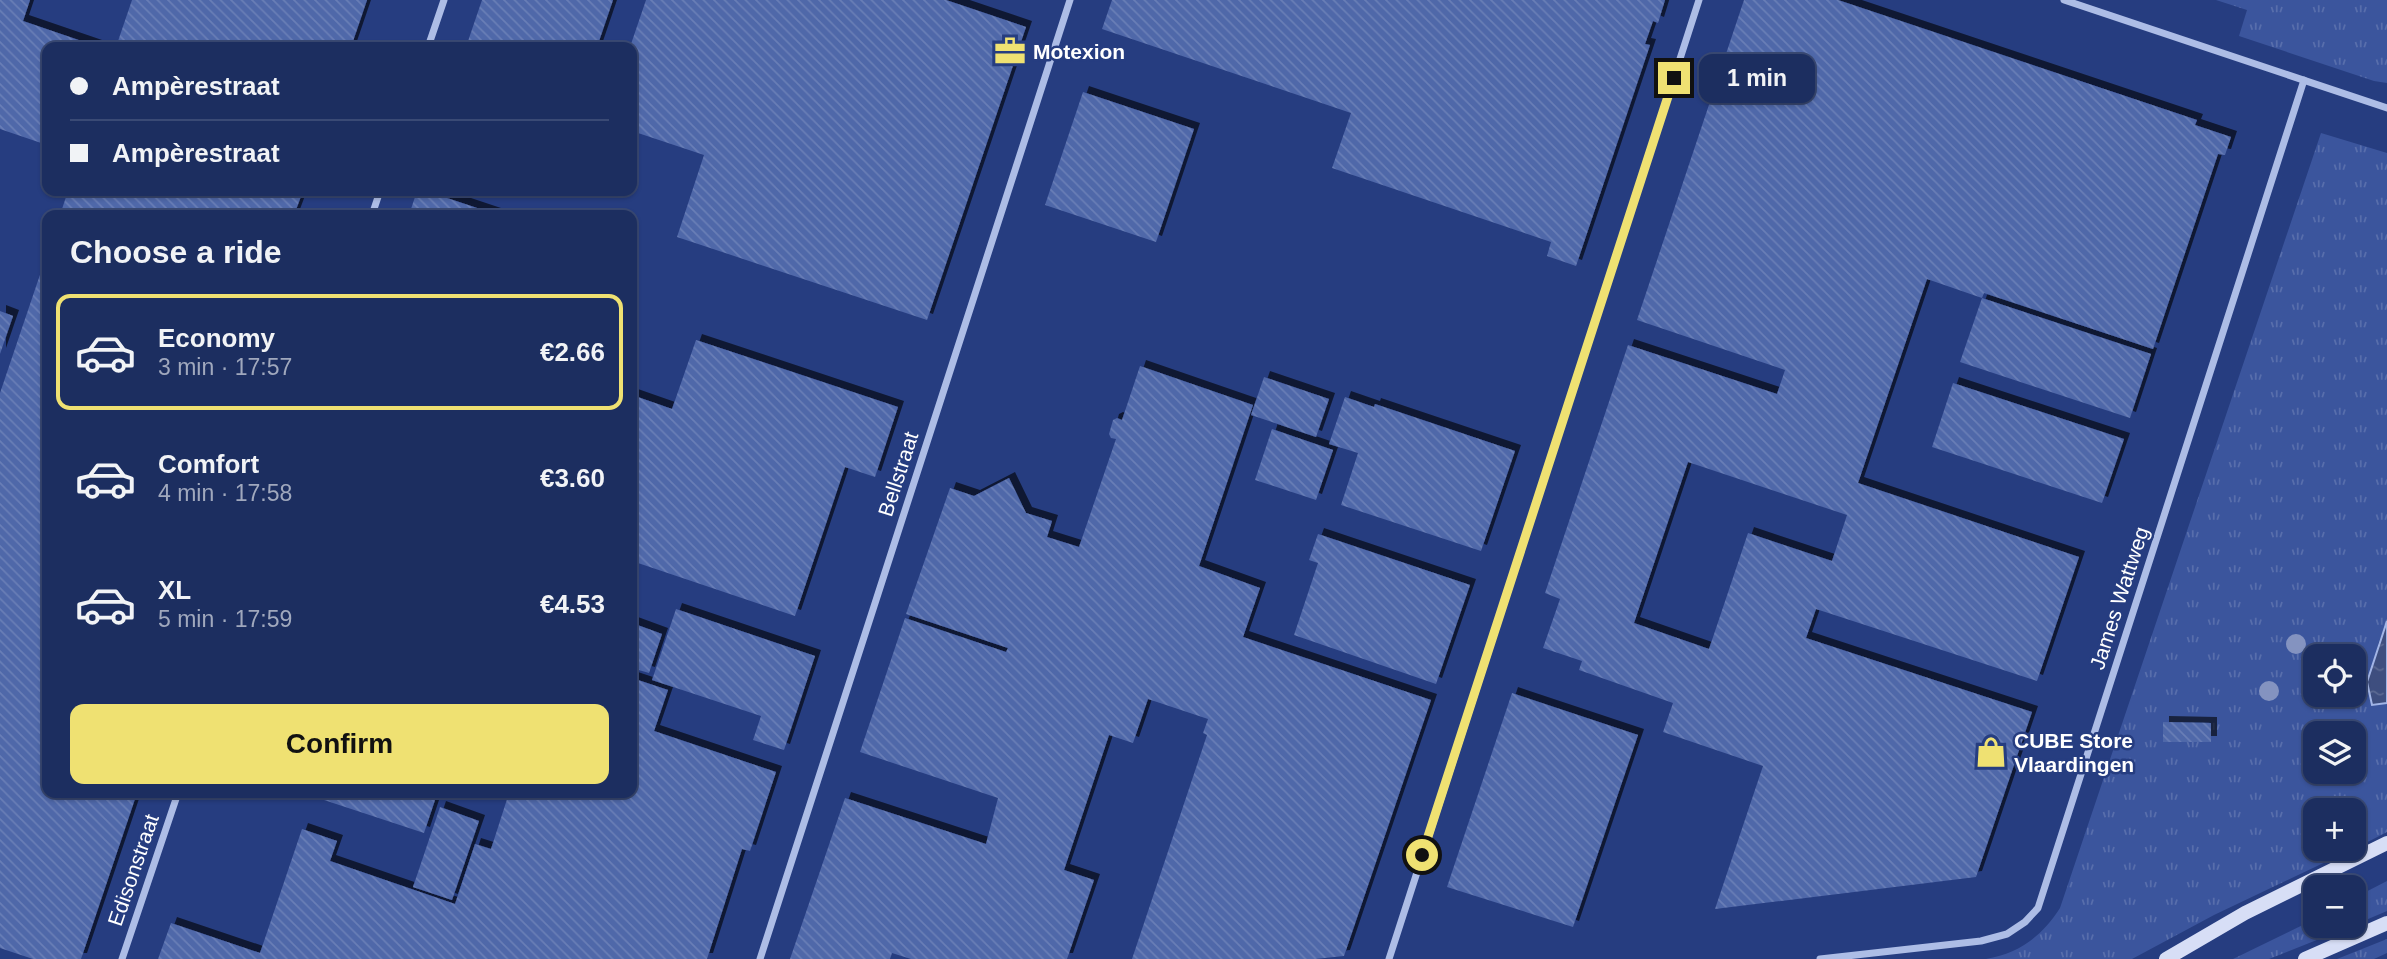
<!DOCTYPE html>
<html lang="en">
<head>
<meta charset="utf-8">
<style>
	:root { --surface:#1c2e60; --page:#293a69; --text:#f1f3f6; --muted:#a0a8bd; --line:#3a4a75; --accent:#efe172 }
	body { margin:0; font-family:Arial,sans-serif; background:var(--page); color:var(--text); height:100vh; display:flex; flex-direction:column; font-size:26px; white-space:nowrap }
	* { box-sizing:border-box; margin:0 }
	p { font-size:23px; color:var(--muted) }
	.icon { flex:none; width:38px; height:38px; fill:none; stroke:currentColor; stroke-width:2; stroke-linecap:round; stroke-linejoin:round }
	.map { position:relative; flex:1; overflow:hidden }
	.sheet { position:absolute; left:42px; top:210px; width:595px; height:588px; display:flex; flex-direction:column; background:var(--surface); border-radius:14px; box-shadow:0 2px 5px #0004,0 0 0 2px var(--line) }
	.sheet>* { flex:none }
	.top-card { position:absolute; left:42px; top:42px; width:595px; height:154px; border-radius:14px; box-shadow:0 2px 5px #0004,0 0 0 2px var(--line); display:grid; align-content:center; height:154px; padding:0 28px; background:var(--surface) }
	.tools { position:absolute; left:2303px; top:644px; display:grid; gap:14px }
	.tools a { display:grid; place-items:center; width:63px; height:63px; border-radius:14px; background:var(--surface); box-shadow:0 2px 5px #0004,0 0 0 2px var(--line); font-size:35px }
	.end { position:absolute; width:32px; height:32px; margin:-16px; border:9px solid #efe172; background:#111; box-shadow:0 0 0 4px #111 }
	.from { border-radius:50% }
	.bubble { position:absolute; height:49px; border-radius:14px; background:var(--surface); box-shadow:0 2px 5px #0004,0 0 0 2px var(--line); font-size:23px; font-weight:800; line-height:49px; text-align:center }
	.top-card b { display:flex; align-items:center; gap:24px; height:66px; font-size:26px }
	.top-card b+b { border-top:2px solid var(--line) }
	.top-card i { width:18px; height:18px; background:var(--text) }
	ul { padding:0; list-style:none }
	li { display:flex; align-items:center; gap:21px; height:116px; margin:0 14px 10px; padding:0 14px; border:4px solid transparent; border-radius:14px }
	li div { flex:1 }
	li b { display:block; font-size:26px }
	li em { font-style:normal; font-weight:800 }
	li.selected { border-color:var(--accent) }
	li>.icon { width:63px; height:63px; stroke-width:1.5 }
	h2 { padding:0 28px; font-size:32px; line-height:84px }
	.cta { display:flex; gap:14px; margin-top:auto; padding:14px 28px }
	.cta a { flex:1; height:80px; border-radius:14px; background:var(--accent); color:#111; font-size:28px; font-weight:800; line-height:80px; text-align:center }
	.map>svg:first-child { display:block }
	.grass { fill:url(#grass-tufts); fill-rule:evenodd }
	.water { fill:url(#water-ripples); stroke:#a2b5e6; stroke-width:2 }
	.building { fill:url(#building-back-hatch); fill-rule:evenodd; filter:url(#shadow) }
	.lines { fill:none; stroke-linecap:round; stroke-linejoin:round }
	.street { stroke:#adbde6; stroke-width:7 }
	.secondary { stroke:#d7def6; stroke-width:14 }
	.tree { fill:#8493c0 }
	.route { stroke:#efe172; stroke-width:9 }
	.labels { text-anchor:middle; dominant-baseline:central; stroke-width:5; stroke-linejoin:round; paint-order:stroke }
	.poi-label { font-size:21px; font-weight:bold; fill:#fff; stroke:#263d80; text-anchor:start }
	.street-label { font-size:21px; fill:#fff; stroke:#263d80 }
</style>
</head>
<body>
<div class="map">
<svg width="2387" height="959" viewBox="0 0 2387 959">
	<defs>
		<pattern id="grass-tufts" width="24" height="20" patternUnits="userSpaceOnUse" patternTransform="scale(1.75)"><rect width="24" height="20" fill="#3b559d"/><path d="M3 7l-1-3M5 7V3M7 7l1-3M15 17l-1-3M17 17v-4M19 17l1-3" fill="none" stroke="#586eac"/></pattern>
		<pattern id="water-ripples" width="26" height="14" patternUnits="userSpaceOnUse" patternTransform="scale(1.75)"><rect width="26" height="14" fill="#3e4e7f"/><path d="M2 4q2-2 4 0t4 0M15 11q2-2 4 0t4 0" fill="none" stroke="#5b6992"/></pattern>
		<pattern id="building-back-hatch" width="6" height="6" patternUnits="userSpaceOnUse" patternTransform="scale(1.75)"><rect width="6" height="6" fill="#4f67a9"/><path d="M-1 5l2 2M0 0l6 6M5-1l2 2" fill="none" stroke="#697eb6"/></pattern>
		<filter id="shadow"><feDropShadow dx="6" dy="-6" stdDeviation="0" flood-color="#0009"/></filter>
	</defs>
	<rect width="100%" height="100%" fill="#263d80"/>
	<g class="grass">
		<path d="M 2216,0 L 2387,0 L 2387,83 L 2374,81 L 2239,36 L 2247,10 Z"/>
		<path d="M 2321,133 L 2387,153 L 2387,621 L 2378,644 L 2372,705 L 2387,703 L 2387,832 L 2354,849 L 2354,810 L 2315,810 L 2315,849 L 2353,849 L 2214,915 L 2132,959 L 1986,959 C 2020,953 2042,936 2060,908 ZM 2315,656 L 2354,656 L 2354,695 L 2315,695 ZM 2315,733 L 2354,733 L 2354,772 L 2315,772 Z"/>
		<path d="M 2387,881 L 2387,911 L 2354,925 L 2354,898 Z"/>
		<path d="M 2315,919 L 2315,926 L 2352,926 L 2269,959 L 2233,959 Z"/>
		<path d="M 2387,939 L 2387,953 L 2374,959 L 2337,959 Z"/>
	</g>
	<path class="water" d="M 2387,621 L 2387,703 L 2372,705 L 2367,682 Z"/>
	<g class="building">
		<path d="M 0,0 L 30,0 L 23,21 L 99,47 L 47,47 L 47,145 L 0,129 Z"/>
		<path d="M 132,0 L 367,0 L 351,47 L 116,47 Z"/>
		<path d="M 482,0 L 613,0 L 597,47 L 466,47 Z"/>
		<path d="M 646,0 L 946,0 L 1026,27 L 927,320 L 677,237 L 704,155 L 632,131 L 632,47 L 630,47 Z"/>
		<path d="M 1112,0 L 1665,0 L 1658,23 L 1653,21 L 1645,44 L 1650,45 L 1576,266 L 1547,256 L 1551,242 L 1332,168 L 1351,113 L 1102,29 Z"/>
		<path d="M 1744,0 L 1838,0 L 2197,120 L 2195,125 L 2231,137 L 2225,155 L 2218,154 L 2153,349 L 1984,293 L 1982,298 L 1927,279 L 1858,483 L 2079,557 L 2037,681 L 1816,609 L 1806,638 L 2032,712 L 1976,877 L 1715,909 L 1763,766 L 1663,732 L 1673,703 L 1579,670 L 1582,661 L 1543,648 L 1560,599 L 1545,593 L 1628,345 L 1777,394 L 1785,370 L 1637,320 ZM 1688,462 L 1847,515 L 1832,561 L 1748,533 L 1709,649 L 1634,623 Z"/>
		<path d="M 1083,92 L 1194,129 L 1156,242 L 1045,205 Z"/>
		<path d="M 68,191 L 303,191 L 294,215 L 60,215 Z"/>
		<path d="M 417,191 L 426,191 L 498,215 L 409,215 Z"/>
		<path d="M 47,254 L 47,793 L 137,793 L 81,959 L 33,959 L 0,948 L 0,393 Z"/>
		<path d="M 1982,298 L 2151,354 L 2130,418 L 1960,362 Z"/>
		<path d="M 0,311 L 13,316 L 0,354 Z"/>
		<path d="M 696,340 L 898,407 L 875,477 L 845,467 L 795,616 L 632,561 L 632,395 L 672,409 Z"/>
		<path d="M 1140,366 L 1253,405 L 1199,566 L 1260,588 L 1243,637 L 1431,700 L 1344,956 L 1315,959 L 1132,959 L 1207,735 L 1203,733 L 1208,719 L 1148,699 L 1133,743 L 1109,735 L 1064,870 L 1094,880 L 1067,959 L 911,959 L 892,953 L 890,959 L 790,959 L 845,798 L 986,844 L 998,798 L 860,752 L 905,618 L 1006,652 L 1008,648 L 906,614 L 950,488 L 974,496 L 1009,478 L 1026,513 L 1052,521 L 1047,537 L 1079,547 L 1116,439 L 1111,438 L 1109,434 L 1113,420 L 1117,418 L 1122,420 Z"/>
		<path d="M 1264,377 L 1329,399 L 1316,437 L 1251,415 Z"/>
		<path d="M 1953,383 L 2124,439 L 2102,503 L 1932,447 Z"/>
		<path d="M 1345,397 L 1374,407 L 1375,404 L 1515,451 L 1481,551 L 1341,505 L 1358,453 L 1329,444 Z"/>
		<path d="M 1272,429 L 1333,450 L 1316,500 L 1255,480 Z"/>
		<path d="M 1318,534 L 1470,585 L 1436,684 L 1294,635 L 1318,563 L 1309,560 Z"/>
		<path d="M 676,609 L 815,656 L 784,750 L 753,740 L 761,716 L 652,680 Z"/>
		<path d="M 632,623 L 662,634 L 649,673 L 632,668 Z"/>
		<path d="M 632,678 L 668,690 L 654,731 L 776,772 L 750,851 L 742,849 L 707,959 L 158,959 L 171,923 L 260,953 L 302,829 L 337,841 L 330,861 L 455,904 L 475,844 L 491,849 L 509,793 L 575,793 L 589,797 L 580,793 L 632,793 Z"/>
		<path d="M 1512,693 L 1638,735 L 1573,927 L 1447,887 Z"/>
		<path d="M 2163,722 L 2211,723 L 2211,742 L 2163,742 Z"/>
		<path d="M 327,793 L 434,793 L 437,794 L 424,833 L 324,800 Z"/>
		<path d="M 440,807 L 479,821 L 452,900 L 413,887 Z"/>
	</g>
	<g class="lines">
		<g class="street">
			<path d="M 2064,0 L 2387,108"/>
			<path d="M 428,47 L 444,0"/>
			<path d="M 372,215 L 380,191"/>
			<path d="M 122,959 L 178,793"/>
			<path d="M 760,959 L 1070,0"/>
			<path d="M 1389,959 L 1699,0"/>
			<path d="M 1820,959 L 1981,941 L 2007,934 L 2025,922 L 2038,908 L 2304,80"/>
		</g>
		<g class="secondary">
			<path d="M 2166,959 L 2245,913 L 2387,843"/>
			<path d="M 2305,959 L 2387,923"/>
		</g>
	</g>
	<g class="tree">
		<circle cx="2296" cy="644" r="10"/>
		<circle cx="2269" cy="691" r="10"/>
	</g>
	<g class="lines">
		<path class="route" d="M 1422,855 L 1674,78"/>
	</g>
	<defs>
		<symbol id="office-bare" viewBox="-9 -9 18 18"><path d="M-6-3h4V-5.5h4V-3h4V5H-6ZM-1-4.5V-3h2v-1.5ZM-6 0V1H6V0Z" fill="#efe172" stroke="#263d80" stroke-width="2.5" paint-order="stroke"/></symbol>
		<symbol id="shop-bare" viewBox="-9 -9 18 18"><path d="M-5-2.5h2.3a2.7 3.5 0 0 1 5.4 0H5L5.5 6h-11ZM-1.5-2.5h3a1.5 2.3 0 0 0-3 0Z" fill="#efe172" stroke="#263d80" stroke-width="2.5" paint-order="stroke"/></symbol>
	</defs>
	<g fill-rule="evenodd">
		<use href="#office-bare" x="988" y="29" width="44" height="44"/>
		<use href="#shop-bare" x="1969" y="730" width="44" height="44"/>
	</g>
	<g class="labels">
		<g class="poi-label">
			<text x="1033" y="51">Motexion</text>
			<text x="2014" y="740">CUBE Store<tspan x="2014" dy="24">Vlaardingen</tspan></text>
		</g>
		<g class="street-label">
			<text transform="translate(898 474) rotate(-72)">Bellstraat</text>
			<text transform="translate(2119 598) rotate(-72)">James Wattweg</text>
			<text transform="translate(133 870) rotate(-71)">Edisonstraat</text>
		</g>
	</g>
</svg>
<div class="tools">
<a><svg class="icon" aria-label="locate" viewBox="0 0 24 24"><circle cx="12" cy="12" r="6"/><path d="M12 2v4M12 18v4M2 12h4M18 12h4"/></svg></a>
<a><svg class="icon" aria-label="layers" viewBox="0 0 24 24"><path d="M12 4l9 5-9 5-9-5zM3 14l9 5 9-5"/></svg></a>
<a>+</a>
<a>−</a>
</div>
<i class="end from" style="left:1422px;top:855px"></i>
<i class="end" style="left:1674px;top:78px"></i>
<div class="bubble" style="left:1699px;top:54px;width:116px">1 min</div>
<div class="top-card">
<b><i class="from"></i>Ampèrestraat</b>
<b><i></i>Ampèrestraat</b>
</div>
<section class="sheet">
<h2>Choose a ride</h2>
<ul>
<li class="selected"><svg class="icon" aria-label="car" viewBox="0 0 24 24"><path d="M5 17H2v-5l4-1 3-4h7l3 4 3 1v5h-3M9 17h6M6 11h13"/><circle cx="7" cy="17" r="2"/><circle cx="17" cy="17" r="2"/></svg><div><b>Economy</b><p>3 min · 17:57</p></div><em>€2.66</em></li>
<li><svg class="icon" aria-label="car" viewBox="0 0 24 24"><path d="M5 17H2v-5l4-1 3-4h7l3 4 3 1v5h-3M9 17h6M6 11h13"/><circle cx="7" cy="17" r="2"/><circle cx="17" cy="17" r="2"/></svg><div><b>Comfort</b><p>4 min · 17:58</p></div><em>€3.60</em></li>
<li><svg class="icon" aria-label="car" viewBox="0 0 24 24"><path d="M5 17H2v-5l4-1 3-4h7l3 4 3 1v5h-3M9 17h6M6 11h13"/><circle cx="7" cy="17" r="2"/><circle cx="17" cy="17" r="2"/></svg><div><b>XL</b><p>5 min · 17:59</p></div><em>€4.53</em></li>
</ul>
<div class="cta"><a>Confirm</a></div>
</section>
</div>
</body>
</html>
